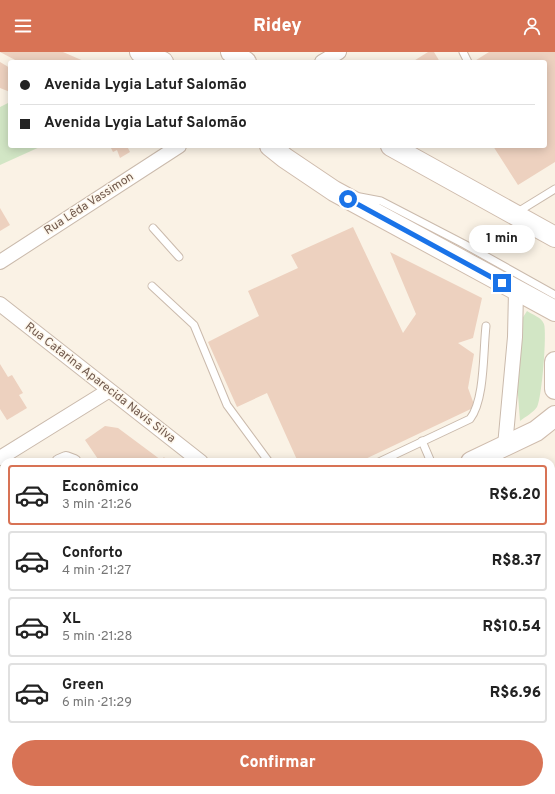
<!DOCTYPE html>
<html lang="pt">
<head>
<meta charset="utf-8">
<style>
	:root { --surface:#fff; --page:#f2f2f2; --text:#222; --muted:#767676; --line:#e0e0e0; --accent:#d87355 }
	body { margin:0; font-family:Overpass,sans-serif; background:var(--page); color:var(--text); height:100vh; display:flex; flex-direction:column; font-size:15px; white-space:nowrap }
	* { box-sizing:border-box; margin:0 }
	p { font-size:13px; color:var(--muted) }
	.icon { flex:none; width:22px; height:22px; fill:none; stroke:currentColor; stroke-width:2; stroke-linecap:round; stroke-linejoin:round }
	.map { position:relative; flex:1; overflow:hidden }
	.drawer { position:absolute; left:0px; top:406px; width:555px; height:336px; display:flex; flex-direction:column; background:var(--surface); border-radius:12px 12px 0 0; box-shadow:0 2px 10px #0003 }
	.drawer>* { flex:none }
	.guide { position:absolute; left:8px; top:8px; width:539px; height:88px; border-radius:4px; box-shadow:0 2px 10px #0003; display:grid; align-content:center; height:88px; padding:0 12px; background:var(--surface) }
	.end { position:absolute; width:18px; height:18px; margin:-9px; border:5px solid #1a73e8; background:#fff; box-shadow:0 0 0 2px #fff }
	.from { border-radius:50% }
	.bubble { position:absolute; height:28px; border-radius:14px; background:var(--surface); box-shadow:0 2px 10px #0003; font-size:13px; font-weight:800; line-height:28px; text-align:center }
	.guide b { display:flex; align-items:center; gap:14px; height:38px; font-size:15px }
	.guide b+b { border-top:1px solid var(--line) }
	.guide i { width:10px; height:10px; background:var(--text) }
	ul { padding:7px 0 0; list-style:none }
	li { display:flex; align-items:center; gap:12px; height:60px; margin:0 8px 6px; padding:0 4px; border:2px solid var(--line); border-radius:4px }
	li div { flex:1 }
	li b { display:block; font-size:15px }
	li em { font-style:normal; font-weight:800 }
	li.current { border-color:var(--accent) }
	li>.icon { width:36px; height:36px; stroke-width:1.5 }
	.cta { display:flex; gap:8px; margin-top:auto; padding:8px 12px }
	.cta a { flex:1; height:46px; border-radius:24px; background:var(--accent); color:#fff; font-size:16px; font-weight:800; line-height:46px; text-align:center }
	header { display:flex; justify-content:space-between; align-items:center; height:52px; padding:0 12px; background:var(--accent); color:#fff; font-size:18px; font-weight:800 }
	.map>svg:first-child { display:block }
	.green { fill:#d2e6c5 }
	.building { fill:#edd1bf }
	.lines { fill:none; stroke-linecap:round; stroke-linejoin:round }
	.service-casing { stroke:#cabaac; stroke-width:9 }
	.minor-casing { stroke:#cabaac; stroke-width:16 }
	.secondary-casing { stroke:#cfbcad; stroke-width:22 }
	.service { stroke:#fff; stroke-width:7 }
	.minor { stroke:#fff; stroke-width:14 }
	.secondary { stroke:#fff; stroke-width:20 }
	.route { stroke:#1a73e8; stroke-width:5 }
	.labels { text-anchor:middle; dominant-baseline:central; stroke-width:3; stroke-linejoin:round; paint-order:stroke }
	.street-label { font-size:12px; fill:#70594d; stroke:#fdf6ea }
</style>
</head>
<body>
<header><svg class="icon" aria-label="menu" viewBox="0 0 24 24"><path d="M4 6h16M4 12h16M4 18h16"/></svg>Ridey<svg class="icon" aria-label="person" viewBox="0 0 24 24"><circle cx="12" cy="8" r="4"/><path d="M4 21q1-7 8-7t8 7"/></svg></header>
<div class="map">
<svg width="555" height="742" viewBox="0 0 555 742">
	<rect width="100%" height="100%" fill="#faf2e5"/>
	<g class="green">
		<path d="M 10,50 L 10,94 L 42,94 L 0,113 L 0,55 Z"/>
		<path d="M 527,259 C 533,263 541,265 544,272 C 547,281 542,346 537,355 C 534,360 525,365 520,369 L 517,330 L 520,270 Z"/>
	</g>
	<g class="building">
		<path d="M 0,0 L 63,0 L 86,10 L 19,10 Z"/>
		<path d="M 428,0 L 434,0 L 440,10 L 412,10 Z"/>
		<path d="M 489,0 L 555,0 L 555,110 L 518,133 L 493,94 L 545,94 L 545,10 L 473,10 Z"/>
		<path d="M 0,10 L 10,16 L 10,40 L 0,36 Z"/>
		<path d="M 110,94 L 127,94 L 130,100 L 120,106 L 117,98 L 113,100 Z"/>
		<path d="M 0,156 L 10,173 L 0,179 Z"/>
		<path d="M 353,175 L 403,281 L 416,262 L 390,200 L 482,246 L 473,286 L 458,291 L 474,302 L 468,336 L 475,355 L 359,410 L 298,410 L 267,341 L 237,355 L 208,290 L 259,264 L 248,239 L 298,216 L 291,203 Z"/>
		<path d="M 0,312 L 8,325 L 12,323 L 23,341 L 19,343 L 27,356 L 7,368 L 0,357 Z"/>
		<path d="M 105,374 L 118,376 L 161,408 L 164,405 L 168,410 L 100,410 L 85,388 Z"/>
		<path d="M 0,450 L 4,457 L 0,459 Z"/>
		<path d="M 0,468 L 4,475 L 4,521 L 1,522 Z"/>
		<path d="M 0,533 L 4,540 L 4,585 L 0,578 Z"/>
		<path d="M 551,554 L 555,557 L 555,603 L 551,600 Z"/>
		<path d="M 551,659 L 555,661 L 551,669 Z"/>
		<path d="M 93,738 L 153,738 L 157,742 L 89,742 Z"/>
		<path d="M 280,738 L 347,738 L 345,742 L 277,742 Z"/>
		<path d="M 355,738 L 369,738 L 374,742 L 352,742 Z"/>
		<path d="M 390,738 L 408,738 L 406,742 L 396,742 Z"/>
		<path d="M 416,738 L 442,738 L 439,742 L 413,742 Z"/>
		<path d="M 454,738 L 486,738 L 493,742 L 451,742 Z"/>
	</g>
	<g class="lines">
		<defs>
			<g id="service">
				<path d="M 463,0 L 468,10"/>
				<path d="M 360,145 L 381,149 L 464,192 L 555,243"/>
				<path d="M 516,161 L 555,137"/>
				<path d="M 153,176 L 179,205"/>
				<path d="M 152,234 L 194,273 L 227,353 L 269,410"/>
				<path d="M 422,389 L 431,410"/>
				<path d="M 379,410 L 470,367 C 485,348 483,299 486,274"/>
				<path d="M 551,497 L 555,497"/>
				<path d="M 551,638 L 555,641"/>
			</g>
			<g id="minor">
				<path d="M 322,10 L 339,0"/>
				<path d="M 0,210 L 179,94"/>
				<path d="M 0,252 L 201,410"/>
				<path d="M 505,394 L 515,285 L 516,239"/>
				<path d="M 0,406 L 108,339"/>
				<path d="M 59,410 L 66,407 L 74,410"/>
				<path d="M 551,463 L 555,468"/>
				<path d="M 218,738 L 223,742"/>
				<path d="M 521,738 L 528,742"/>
			</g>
			<g id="secondary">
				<path d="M 140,0 L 163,10"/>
				<path d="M 231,0 L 246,10"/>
				<path d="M 270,94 L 285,106 L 334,139 L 555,259"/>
				<path d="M 391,94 L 555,185"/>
				<path d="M 555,310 L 555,337"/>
				<path d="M 471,410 L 536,379 L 555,364"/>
				<path d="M 551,448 L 555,447"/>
				<path d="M 0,635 L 4,633"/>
				<path d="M 0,708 L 4,706"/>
			</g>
		</defs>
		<use href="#service" class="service-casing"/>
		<use href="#minor" class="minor-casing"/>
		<use href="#secondary" class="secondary-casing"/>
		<use href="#service" class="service"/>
		<use href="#minor" class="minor"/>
		<use href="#secondary" class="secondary"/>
	</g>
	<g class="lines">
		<path class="route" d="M 348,147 L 502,231"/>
	</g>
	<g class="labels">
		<g class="street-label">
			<text transform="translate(89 152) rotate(-33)">Rua Lêda Vassimon</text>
			<text transform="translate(100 331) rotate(38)">Rua Catarina Aparecida Navis Silva</text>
		</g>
	</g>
</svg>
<i class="end from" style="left:348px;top:147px"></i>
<i class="end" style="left:502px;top:231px"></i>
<div class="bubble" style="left:469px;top:173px;width:66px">1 min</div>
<div class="guide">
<b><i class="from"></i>Avenida Lygia Latuf Salomão</b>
<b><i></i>Avenida Lygia Latuf Salomão</b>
</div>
<section class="drawer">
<ul>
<li class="current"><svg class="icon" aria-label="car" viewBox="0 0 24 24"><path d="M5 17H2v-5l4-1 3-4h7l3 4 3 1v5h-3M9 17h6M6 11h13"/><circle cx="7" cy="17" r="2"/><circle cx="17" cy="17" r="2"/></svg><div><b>Econômico</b><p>3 min · 21:26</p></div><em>R$6.20</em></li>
<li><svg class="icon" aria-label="car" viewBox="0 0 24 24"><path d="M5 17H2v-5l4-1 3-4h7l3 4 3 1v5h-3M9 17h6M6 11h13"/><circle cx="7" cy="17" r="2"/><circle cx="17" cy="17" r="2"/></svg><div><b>Conforto</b><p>4 min · 21:27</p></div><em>R$8.37</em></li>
<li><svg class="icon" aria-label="car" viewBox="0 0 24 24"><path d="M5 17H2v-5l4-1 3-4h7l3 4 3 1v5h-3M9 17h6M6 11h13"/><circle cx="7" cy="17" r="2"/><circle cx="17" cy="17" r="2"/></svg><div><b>XL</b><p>5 min · 21:28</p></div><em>R$10.54</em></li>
<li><svg class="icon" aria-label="car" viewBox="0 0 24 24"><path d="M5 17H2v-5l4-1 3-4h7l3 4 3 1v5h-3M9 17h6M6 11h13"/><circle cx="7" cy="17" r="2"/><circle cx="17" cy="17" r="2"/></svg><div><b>Green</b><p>6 min · 21:29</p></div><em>R$6.96</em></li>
</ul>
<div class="cta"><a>Confirmar</a></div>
</section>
</div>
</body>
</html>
